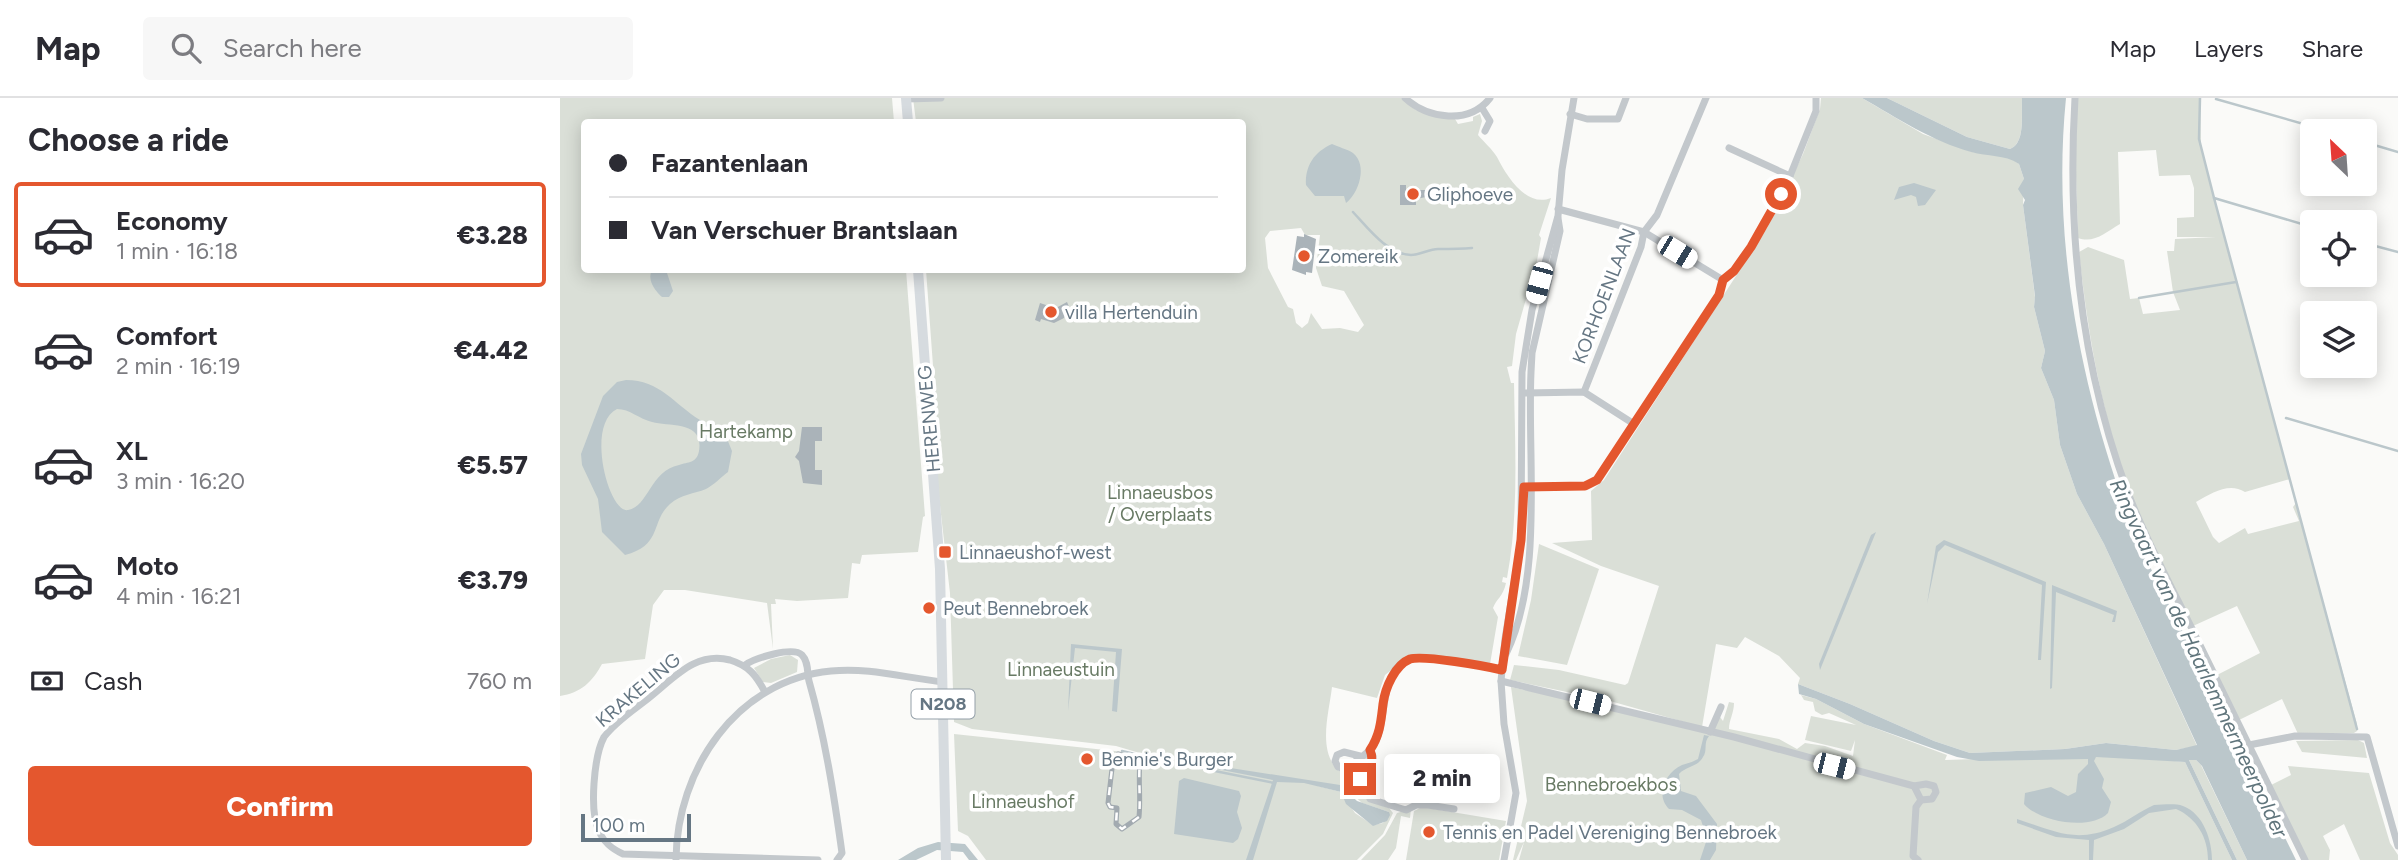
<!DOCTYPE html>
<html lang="en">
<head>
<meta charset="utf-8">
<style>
	:root { --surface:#fff; --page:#f7f7f7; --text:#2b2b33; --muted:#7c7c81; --line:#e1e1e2; --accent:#e4572e }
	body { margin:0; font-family:Figtree,sans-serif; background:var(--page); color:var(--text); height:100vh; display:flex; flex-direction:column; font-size:26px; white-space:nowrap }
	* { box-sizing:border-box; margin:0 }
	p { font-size:23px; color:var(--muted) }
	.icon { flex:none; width:38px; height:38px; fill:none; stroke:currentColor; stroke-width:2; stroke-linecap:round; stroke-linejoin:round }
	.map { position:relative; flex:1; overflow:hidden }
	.drawer { display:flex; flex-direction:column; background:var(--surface); width:560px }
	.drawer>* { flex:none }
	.banner { position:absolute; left:21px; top:21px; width:665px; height:154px; border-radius:7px; box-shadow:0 4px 18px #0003; display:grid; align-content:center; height:154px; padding:0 28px; background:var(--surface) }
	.needle { width:46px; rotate:335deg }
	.buttons { position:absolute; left:1740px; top:21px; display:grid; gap:14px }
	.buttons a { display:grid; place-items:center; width:77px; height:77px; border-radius:7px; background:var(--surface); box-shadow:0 4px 18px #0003; font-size:35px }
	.scale { position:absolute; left:21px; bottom:18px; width:110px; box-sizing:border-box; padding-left:7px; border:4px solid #657683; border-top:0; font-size:19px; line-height:24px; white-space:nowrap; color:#657683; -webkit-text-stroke:5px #fff; paint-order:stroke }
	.end { position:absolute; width:32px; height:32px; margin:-16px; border:9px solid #e4572e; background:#fff; box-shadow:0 0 0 4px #fff }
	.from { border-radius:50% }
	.bubble { position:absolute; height:49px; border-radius:7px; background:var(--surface); box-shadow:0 4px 18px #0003; font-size:23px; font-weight:800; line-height:49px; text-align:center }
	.car { position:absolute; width:21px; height:42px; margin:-21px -10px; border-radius:9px; box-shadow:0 0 5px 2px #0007; background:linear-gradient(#fff 24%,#345 0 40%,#fff 0 76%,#345 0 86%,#fff 0) }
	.banner b { display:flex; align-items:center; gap:24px; height:66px; font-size:26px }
	.banner b+b { border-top:2px solid var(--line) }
	.banner i { width:18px; height:18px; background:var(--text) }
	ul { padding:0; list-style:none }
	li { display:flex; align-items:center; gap:21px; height:105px; margin:0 14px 10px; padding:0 14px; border:4px solid transparent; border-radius:7px }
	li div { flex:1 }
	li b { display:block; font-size:26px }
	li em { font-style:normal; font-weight:800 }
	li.on { border-color:var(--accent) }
	li>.icon { width:63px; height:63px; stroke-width:1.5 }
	h2 { padding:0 28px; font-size:32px; line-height:84px }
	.pay { display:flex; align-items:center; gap:18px; height:77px; padding:0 28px; font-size:26px }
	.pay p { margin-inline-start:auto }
	.action { display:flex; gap:14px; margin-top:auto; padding:14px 28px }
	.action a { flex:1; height:80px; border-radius:7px; background:var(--accent); color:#fff; font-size:28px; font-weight:800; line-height:80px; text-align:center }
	header { display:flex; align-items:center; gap:42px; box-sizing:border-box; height:98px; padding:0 35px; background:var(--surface); border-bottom:2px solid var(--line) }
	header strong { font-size:33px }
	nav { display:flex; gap:38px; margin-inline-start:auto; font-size:24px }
	.search { width:490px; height:63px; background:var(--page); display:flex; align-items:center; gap:18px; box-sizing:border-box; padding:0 24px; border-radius:7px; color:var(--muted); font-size:26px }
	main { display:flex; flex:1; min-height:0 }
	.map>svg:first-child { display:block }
	.green { fill:#dadfd7; fill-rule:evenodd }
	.water { fill:#bbc7cb; fill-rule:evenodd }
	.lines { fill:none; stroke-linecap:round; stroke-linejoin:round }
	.stream { stroke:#bbc7cb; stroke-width:2.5 }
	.building { fill:#aab3b9 }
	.minor { stroke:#c3c8cc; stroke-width:7 }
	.major { stroke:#d6dbdf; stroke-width:10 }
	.rail-casing { stroke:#a2aab0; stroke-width:5 }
	.rail { stroke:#fff; stroke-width:2.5; stroke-dasharray:8; stroke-linecap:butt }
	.route { stroke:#e4572e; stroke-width:9 }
	.poi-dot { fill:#e4572e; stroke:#fff; stroke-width:2.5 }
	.labels { text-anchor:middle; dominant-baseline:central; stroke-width:7; stroke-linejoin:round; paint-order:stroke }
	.shield { fill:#fff; stroke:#939fa8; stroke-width:2 }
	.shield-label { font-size:18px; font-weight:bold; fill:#657683 }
	.poi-label { font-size:19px; fill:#657683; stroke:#fff; text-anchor:start }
	.street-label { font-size:19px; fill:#657683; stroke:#fff }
	.park-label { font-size:19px; fill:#687a64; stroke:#fff }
	.water-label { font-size:21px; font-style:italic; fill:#60757c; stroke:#fff }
</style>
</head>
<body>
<header>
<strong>Map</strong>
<div class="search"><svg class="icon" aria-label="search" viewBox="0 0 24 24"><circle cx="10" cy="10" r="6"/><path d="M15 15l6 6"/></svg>Search here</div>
<nav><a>Map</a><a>Layers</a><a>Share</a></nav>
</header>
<main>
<section class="drawer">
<h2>Choose a ride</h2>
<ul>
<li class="on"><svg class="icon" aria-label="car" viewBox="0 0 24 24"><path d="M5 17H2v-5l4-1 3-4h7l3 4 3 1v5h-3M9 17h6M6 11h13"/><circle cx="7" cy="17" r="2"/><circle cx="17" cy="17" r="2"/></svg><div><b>Economy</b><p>1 min · 16:18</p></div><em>€3.28</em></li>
<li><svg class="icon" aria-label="car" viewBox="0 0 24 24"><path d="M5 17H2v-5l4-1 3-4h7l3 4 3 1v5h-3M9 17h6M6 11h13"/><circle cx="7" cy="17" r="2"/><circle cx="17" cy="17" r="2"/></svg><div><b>Comfort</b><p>2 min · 16:19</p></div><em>€4.42</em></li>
<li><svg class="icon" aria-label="car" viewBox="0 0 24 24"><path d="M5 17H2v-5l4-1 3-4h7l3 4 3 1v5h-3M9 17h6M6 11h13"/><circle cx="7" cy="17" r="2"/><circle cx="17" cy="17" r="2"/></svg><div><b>XL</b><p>3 min · 16:20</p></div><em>€5.57</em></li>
<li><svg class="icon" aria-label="car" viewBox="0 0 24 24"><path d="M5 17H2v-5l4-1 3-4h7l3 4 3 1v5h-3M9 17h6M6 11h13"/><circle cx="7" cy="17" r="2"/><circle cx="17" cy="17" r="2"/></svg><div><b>Moto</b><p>4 min · 16:21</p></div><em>€3.79</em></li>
</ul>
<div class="pay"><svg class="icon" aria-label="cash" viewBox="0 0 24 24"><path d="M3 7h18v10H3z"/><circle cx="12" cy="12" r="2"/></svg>Cash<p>760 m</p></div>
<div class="action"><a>Confirm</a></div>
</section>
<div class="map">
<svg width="1838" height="762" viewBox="0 0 1838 762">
	<rect width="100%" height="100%" fill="#fafaf8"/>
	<g class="green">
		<path d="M 0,0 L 332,0 L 334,24 L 24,24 L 24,172 L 346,172 L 365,418 L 363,419 L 358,454 L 302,457 L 300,466 L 292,465 L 288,500 L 237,503 L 215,501 L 216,506 L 211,506 L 213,551 L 207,505 L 125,492 L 104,492 L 93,507 L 85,561 L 42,566 C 32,584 21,595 0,598 Z"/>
		<path d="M 353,0 L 841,0 L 856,12 L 895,21 L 898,26 L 913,23 L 913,19 L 920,16 L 922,23 L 918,37 C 924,44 932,51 937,59 C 946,77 966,110 991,100 L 979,137 L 981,140 L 974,180 L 972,180 L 956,236 L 952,268 L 947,269 L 951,285 L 954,285 C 955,350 959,416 947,480 L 943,479 L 942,484 L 946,485 C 943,499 936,501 933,510 L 938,519 L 930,566 L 849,558 L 825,577 L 817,600 L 772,589 C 769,615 757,653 779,673 L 784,673 L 813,653 L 807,670 L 792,678 L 796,683 L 789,687 L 796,697 L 801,699 L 803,695 L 809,703 L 829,710 L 833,715 L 823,736 L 797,762 L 426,762 L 408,738 L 398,733 L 394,636 L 583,656 L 556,648 L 412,631 L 394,624 L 390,495 L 378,390 L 378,336 L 366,172 L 682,172 L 682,24 L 356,24 ZM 741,130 L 745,137 L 760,137 L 756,170 L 762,188 L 784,193 L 804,227 L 798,234 L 780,230 L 762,231 L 751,215 L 748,225 L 742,230 L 736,225 L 733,211 L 728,209 L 708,170 L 705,140 L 710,133 ZM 754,687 L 790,694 L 802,705 L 829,714 L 823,725 L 813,727 L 795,715 L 781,694 Z"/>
		<path d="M 1261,0 L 1302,0 L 1363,36 L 1412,54 L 1448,58 L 1459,66 L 1464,81 L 1463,107 L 1475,199 L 1474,209 L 1485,253 L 1481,270 L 1494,302 L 1500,347 L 1517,396 L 1544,446 L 1637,648 L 1616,652 L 1546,645 L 1505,651 L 1410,655 L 1374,643 L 1290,606 L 1238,586 L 1240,580 L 1219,558 L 1185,539 L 1177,550 L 1156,546 L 1142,629 L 1050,603 L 950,582 L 954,567 L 999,572 L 1065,587 L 1068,585 L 1099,488 L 1041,468 L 992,445 L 1032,442 L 1031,393 L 1044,382 L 1207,130 L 1243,56 L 1260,11 Z"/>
		<path d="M 1327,0 L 1462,0 C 1461,15 1466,45 1450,51 L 1407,39 Z"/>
		<path d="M 1518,0 L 1640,0 L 1641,50 L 1730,381 L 1685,394 C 1669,384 1652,395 1636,404 L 1653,439 L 1659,445 L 1685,430 L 1688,436 L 1739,423 L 1733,409 L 1736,405 L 1797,626 L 1797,633 L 1794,635 L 1738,636 L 1722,601 L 1679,622 L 1657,577 L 1700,555 L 1677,508 L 1633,528 C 1616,493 1597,459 1582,423 C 1545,337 1529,246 1519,154 L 1528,149 L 1564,162 L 1570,201 L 1579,200 L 1583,216 L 1620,212 L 1613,194 L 1607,153 L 1614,153 L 1615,141 L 1656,139 L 1617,139 L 1617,120 L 1634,119 L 1634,90 L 1630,77 L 1599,78 L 1596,52 L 1558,54 L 1560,126 C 1546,134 1534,146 1518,140 L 1515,46 Z"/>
		<path d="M 979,446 L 1039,471 L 1007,567 L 958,558 L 971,502 Z"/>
		<path d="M 230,557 L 238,562 L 237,574 L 211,585 L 203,584 L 194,570 L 211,561 Z"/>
		<path d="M 951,589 L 1153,633 L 1157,615 L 1163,623 L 1169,604 L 1174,605 C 1174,615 1169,622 1169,631 L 1219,641 L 1237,651 L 1245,645 L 1265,648 L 1293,658 L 1295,642 L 1291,653 L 1245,642 L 1251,618 L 1296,627 L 1269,615 L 1262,617 L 1255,613 L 1253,604 L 1244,602 L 1241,597 L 1256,601 L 1304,626 L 1387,657 L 1385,662 L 1552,657 L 1625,664 L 1672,762 L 959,762 L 964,744 L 956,762 L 953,762 L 967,703 Z"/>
		<path d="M 1798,642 L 1804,645 L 1807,660 L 1742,654 L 1736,643 Z"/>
		<path d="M 1629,662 L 1636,662 L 1641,667 L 1687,762 L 1677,762 Z"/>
		<path d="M 1728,668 L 1809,675 L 1830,745 L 1838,757 L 1838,762 L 1800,762 L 1784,726 L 1763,738 L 1770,752 L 1769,762 L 1747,762 L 1711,687 L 1731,677 Z"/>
		<path d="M 862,709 L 946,723 L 939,762 L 846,762 L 854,713 Z"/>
		<path d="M 851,711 L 850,720 L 841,718 L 836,750 L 828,762 L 801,762 L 825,737 L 837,715 Z"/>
	</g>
	<g class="water">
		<path d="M 1302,0 L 1327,0 L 1407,39 L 1450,51 C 1466,45 1461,15 1462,0 L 1506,0 C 1492,140 1519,283 1567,415 C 1583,459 1607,502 1628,544 C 1664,617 1700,689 1736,762 L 1687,762 L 1642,668 L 1636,662 L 1629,662 L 1677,762 L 1672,762 L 1625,664 L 1536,659 L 1534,663 L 1544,681 L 1542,690 L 1551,704 L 1548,715 C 1531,733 1479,724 1464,706 L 1465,695 L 1491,689 L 1508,698 L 1516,694 L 1518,676 L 1528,666 L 1528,661 L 1419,663 L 1397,659 L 1304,626 L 1256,601 L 1239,596 L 1238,586 L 1290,606 L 1374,643 L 1410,655 L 1505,651 L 1546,645 L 1616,652 L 1637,647 L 1544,446 L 1517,396 L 1500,347 L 1494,302 L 1481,270 L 1485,253 L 1474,209 L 1475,198 L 1463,107 L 1465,102 L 1458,91 L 1464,81 L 1459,66 C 1444,56 1428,59 1411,54 C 1372,43 1337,20 1302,0 Z"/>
		<path d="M 772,46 C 778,49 787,51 793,55 C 808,67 799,95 786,105 L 784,98 L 755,98 L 746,87 C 745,68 754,54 772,46 Z"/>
		<path d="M 1354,85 L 1376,92 L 1365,107 L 1358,108 L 1356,99 L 1351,97 L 1334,102 L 1339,89 Z"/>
		<path d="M 92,172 L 106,172 L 113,193 L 109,199 L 102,199 C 94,192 87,181 92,172 Z"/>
		<path d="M 66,282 C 100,282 114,306 140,322 C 148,327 157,330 165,336 L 172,353 L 168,374 C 161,379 154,387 146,391 C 134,396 121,396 110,406 C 90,424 103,447 65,457 L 42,434 L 38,401 L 22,367 L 21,356 L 43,298 L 57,284 ZM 57,311 C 70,311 79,321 92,324 C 109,329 144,322 139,353 C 137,365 128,364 119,367 C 90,373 89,408 68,412 C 49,416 25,327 57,311 Z"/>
		<path d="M 1316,434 L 1260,572 L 1259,566 L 1311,437 Z"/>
		<path d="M 1384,442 L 1486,484 L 1481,562 L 1478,562 L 1482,487 L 1385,447 L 1378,454 L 1367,506 L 1376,448 Z"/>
		<path d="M 1492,487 L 1557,513 L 1555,524 L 1552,524 L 1554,517 L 1496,494 L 1492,590 L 1490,591 Z"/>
		<path d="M 511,546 L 562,551 L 557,614 L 552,613 L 556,554 L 515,550 L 508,613 Z"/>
		<path d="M 1144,637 L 1149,638 C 1143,645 1148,652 1143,659 C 1138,669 1126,668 1119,676 L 1121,693 L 1136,698 L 1157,726 L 1156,752 L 1150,762 L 1140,762 L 1147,741 L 1141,722 L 1122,712 L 1109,711 C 1095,697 1105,675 1122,667 C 1128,665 1133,664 1138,661 Z"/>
		<path d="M 632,664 L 780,687 L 797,703 L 829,714 L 830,717 L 827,723 L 813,728 L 786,706 L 781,694 L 744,685 L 717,684 L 693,762 L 686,762 L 713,682 L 631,666 Z"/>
		<path d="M 624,680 L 679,693 L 681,698 L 677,714 L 682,730 L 678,741 L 673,745 L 614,736 L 619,683 Z"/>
		<path d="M 1594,707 C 1603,707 1614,705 1623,708 C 1644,716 1652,743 1652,762 L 1648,762 C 1648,740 1637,720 1616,711 L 1589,715 L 1564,731 L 1534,742 L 1533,762 L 1529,762 L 1529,742 L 1496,739 L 1457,725 L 1457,721 C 1494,733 1516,746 1554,729 C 1568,723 1580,713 1594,707 Z"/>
		<path d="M 378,744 L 405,746 L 418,762 L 409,762 L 403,754 L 377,752 L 356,762 L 338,762 L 358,750 Z"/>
	</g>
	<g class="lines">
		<g class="stream">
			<path d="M 1640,0 L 1639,41 L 1654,100"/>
			<path d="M 1656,1 L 1768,33"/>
			<path d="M 1804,44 L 1838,54"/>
			<path d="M 793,114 C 808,130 827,156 851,157 C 860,157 869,151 878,151 C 890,151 900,151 912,150"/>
			<path d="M 1752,129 L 1654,100 L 1797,631"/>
			<path d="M 1804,145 L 1838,154"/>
			<path d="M 1579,200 L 1676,184"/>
			<path d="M 1726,320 L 1838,353"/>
			<path d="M 562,653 L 613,665"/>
			<path d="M 630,668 L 714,685"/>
		</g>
	</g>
	<g class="building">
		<path d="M 840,87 L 846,87 L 846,92 L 866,92 L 866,99 L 856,101 L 856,107 L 840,107 Z"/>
		<path d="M 744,136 L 756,141 L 752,175 L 746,174 L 746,177 L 732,172 L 737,138 L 744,139 Z"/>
		<path d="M 507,204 L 510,211 L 506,214 L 504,220 L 494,225 L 481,221 L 480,224 L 475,222 L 480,205 L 486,207 L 483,217 Z"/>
		<path d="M 242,329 L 262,329 L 262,343 L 255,343 L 255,372 L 262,372 L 262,387 L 243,385 L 239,363 L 235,359 L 239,353 Z"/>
	</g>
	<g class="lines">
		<g class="minor">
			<path d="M 845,0 C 868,21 909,27 930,0"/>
			<path d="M 1515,0 C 1507,134 1521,269 1568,395 C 1587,445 1613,491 1636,539 C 1672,613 1709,687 1745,762"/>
			<path d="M 346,1 L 381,0"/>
			<path d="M 922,10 L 930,23 L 925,33"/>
			<path d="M 1010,16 L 1027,21 L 1058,21 L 1066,0"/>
			<path d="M 1169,50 L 1230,78"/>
			<path d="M 998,111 L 1084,134 L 1163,182"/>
			<path d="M 1024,294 L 1081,149 L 1084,134 L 1097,117 L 1146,0"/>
			<path d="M 965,295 L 1024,294 L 1074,326"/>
			<path d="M 964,389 L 1025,388 L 1037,382 L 1159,197 L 1163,182 L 1174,173 L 1191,149 L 1230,78 L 1256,13 L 1256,0"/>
			<path d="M 946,556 C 984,478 967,360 971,274 L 972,255 L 1000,133 L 998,120"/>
			<path d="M 185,567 C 195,560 233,548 242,557 C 249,564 247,576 249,583 C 265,639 274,697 282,755 L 277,762"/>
			<path d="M 941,583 L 1174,639 L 1354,688 L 1361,702 L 1356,709 L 1353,758 L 1358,762"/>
			<path d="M 205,594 C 196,577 189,568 170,562 C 136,553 114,580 90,599 C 74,612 56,623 44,639 C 34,658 29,713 39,733 C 44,745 52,751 63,756 L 258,762"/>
			<path d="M 1150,634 L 1161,609"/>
			<path d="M 1689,647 L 1735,638 L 1807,639 L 1838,748"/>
			<path d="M 800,658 L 784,654 L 777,657 L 775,663 L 778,669 L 784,671 C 795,664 810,655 816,643 C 828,620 818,564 856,560 C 876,558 921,567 942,572"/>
			<circle cx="804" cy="685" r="5.5"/>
			<path d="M 808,681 L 813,658 L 810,652"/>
			<path d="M 1354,688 L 1366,686 L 1374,688 L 1376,694 L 1372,701 L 1361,702"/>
			<path d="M 806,690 L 810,701 L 846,712 L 856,707 L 868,707 L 894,711"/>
			<path d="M 116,761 C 117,672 176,582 271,573 C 309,569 345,580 383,584"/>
			<path d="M 944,762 L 956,695 L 944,626 L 941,583 L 945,541 L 961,442 L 962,274 L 972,212 L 998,118 L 1002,72 L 1014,0"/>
		</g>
		<g class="major">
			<path d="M 346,0 L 348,24"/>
			<path d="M 358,172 L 380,471 L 386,762"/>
		</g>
		<defs>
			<path id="rail" d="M 558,656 L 580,662 C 578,683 581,699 579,719 L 562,731 L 556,726 L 557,710 L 550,709 L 548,705 L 553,662 Z"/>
		</defs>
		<use href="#rail" class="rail-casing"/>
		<use href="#rail" class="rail"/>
	</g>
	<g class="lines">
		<path class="route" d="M 800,681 L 808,681 C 811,671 814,661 810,652 C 820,637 821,623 823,606 C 825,590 835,567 850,561 C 864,557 925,568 942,572 L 961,442 L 964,389 L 1025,388 L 1037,382 L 1159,197 L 1163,182 L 1174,173 L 1191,149 L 1221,96"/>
	</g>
	<g class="poi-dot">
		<circle cx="853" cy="96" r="7"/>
		<circle cx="744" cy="158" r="7"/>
		<circle cx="491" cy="214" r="7"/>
		<rect x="378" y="447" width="14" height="14" rx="3.5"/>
		<circle cx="369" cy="510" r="7"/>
		<circle cx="527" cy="661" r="7"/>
		<circle cx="869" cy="734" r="7"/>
	</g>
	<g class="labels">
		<rect class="shield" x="351.5" y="591.5" width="63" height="29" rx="5"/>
		<g class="shield-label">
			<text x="383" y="606">N208</text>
		</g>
		<g class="poi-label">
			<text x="867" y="96">Gliphoeve</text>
			<text x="758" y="158">Zomereik</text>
			<text x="505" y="214">villa Hertenduin</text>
			<text x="399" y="454">Linnaeushof-west</text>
			<text x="383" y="510">Peut Bennebroek</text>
			<text x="541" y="661">Bennie's Burger</text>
			<text x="883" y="734">Tennis en Padel Vereniging Bennebroek</text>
		</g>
		<g class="street-label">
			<text transform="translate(1044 198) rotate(-69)">KORHOENLAAN</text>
			<text transform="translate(369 321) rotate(-95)">HERENWEG</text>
			<text transform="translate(78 592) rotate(-40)">KRAKELING</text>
		</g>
		<g class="park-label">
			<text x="186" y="333">Hartekamp</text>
			<text x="600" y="394">Linnaeusbos<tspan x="600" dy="22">/ Overplaats</tspan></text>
			<text x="501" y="571">Linnaeustuin</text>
			<text x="1051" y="686">Bennebroekbos</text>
			<text x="463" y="703">Linnaeushof</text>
		</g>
		<g class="water-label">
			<text transform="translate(1639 560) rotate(65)">Ringvaart van de Haarlemmermeerpolder</text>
		</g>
	</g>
</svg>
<div class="buttons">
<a><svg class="needle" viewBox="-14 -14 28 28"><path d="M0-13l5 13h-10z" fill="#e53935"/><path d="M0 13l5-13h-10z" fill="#7c7c81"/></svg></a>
<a><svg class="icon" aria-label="locate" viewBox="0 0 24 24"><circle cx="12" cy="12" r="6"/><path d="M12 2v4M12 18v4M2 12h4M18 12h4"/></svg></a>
<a><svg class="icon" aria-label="layers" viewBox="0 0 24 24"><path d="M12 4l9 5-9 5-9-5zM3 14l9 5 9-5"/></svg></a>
</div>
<div class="scale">100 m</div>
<i class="end from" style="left:1221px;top:96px"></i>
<i class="end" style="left:800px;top:681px"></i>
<div class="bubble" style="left:824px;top:656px;width:116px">2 min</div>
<i class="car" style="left:1117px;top:154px;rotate:121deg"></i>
<i class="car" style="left:979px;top:185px;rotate:195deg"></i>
<i class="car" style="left:1030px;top:604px;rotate:104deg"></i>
<i class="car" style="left:1274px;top:668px;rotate:104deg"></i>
<div class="banner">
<b><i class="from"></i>Fazantenlaan</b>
<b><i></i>Van Verschuer Brantslaan</b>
</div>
</div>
</main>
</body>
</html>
